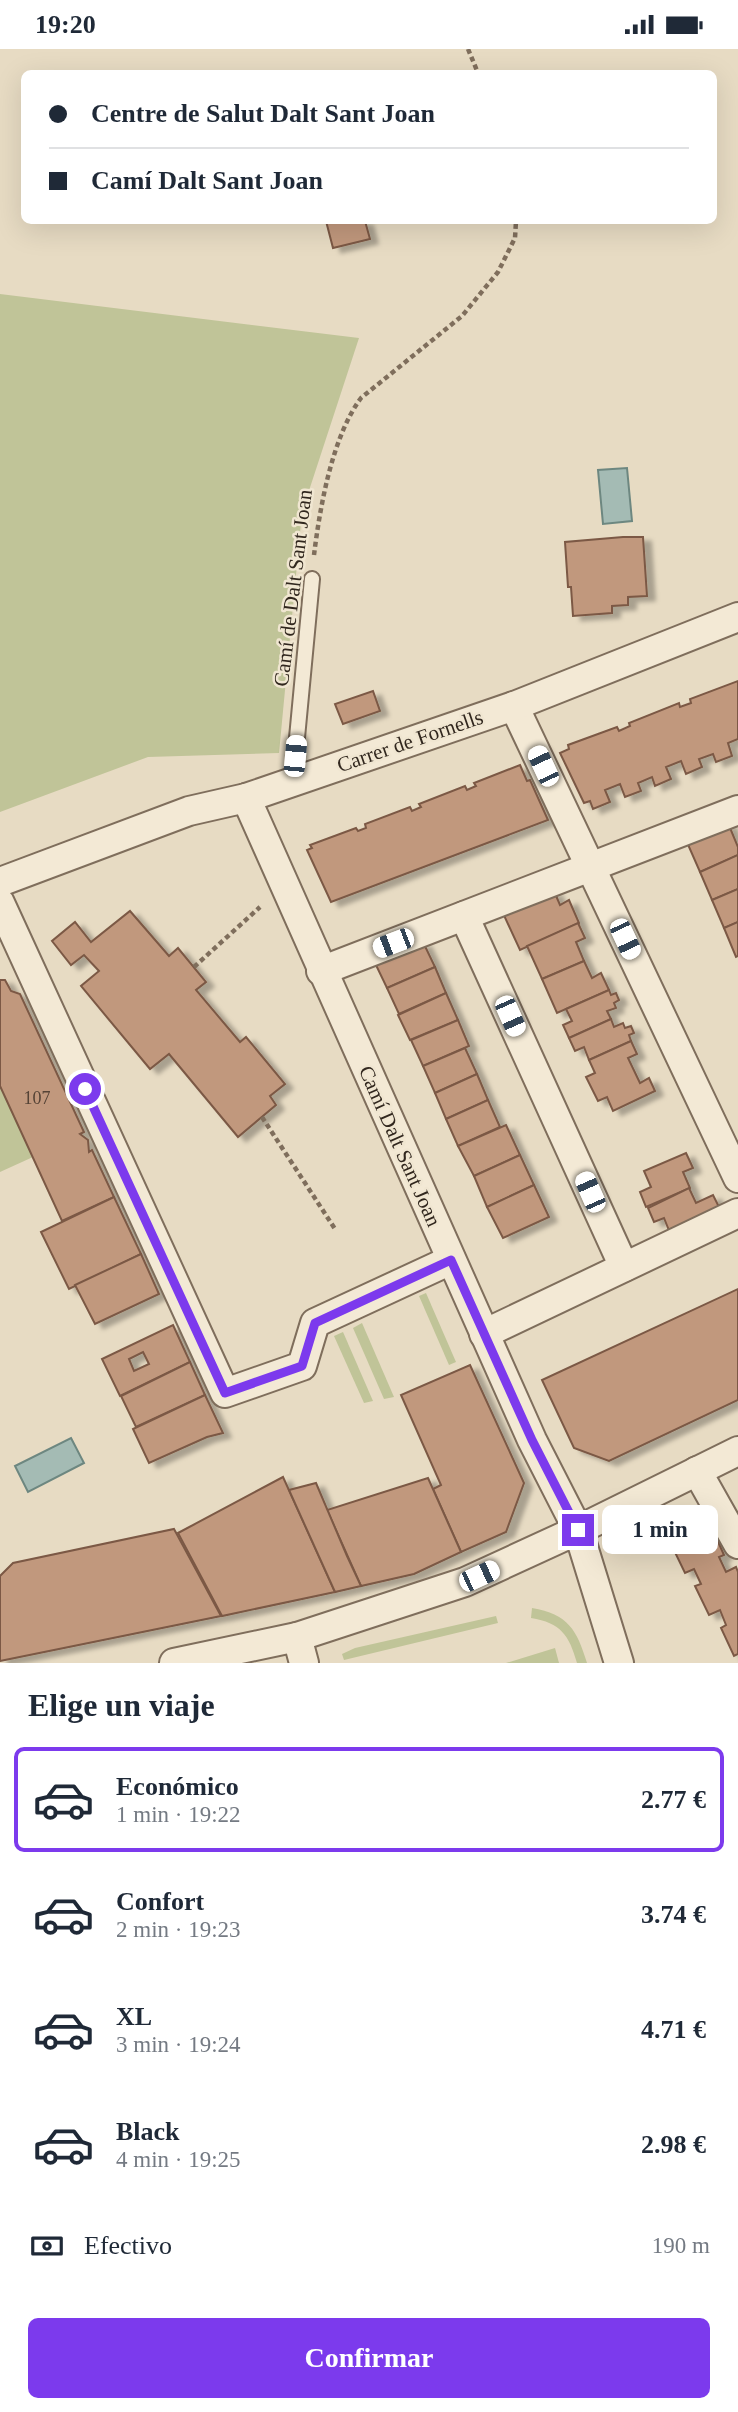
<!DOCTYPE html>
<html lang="es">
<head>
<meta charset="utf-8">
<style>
	:root { --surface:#fff; --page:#f6f6f7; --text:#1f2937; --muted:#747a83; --line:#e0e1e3; --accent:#7c3aed }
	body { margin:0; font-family:Georgia,serif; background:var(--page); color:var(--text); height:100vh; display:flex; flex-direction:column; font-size:26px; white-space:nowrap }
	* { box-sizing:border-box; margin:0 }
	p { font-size:23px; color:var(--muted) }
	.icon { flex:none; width:38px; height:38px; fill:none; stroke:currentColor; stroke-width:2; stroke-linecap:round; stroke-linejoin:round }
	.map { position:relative; height:1614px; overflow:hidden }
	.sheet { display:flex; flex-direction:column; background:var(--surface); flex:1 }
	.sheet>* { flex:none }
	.banner { position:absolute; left:21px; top:21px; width:696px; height:154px; border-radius:10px; box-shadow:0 7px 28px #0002; display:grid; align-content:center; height:154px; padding:0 28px; background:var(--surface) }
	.end { position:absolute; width:32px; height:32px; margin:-16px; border:9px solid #7c3aed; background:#fff; box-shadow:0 0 0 4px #fff }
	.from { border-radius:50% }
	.bubble { position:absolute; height:49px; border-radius:10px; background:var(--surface); box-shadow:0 7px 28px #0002; font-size:23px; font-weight:800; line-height:49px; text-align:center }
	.car { position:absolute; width:21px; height:42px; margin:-21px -10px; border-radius:9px; box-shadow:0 0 5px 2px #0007; background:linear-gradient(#fff 24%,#345 0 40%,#fff 0 76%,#345 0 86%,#fff 0) }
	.banner b { display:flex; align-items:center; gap:24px; height:66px; font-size:26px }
	.banner b+b { border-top:2px solid var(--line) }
	.banner i { width:18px; height:18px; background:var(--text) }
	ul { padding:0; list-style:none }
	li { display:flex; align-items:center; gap:21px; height:105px; margin:0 14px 10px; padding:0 14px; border:4px solid transparent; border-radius:10px }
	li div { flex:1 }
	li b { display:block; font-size:26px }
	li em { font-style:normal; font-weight:800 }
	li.active { border-color:var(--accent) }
	li>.icon { width:63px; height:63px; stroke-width:1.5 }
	h2 { padding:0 28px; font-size:32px; line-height:84px }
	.pay { display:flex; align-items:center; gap:18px; height:77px; padding:0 28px; font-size:26px }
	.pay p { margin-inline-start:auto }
	.button { display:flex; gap:14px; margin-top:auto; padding:14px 28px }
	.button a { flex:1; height:80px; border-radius:10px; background:var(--accent); color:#fff; font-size:28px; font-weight:800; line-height:80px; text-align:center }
	.status { display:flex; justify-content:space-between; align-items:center; height:49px; padding:0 35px; background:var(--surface); direction:ltr }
	.status svg { height:19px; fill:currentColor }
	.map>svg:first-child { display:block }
	.green { fill:#c0c498 }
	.water { fill:#a4bbb4; stroke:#6d8780; stroke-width:2 }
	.building { fill:#c1987d; stroke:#7b5945; stroke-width:2; fill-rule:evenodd; filter:url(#shadow) }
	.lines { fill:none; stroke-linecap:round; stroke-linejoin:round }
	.lane-casing { stroke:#7f6e5c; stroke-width:18 }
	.street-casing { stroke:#7f6e5c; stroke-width:32 }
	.path { stroke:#7f6e5c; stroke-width:4.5; stroke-dasharray:5 3.5; stroke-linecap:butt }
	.lane { stroke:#f3e9d5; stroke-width:14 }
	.street { stroke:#f3e9d5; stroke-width:28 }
	.route { stroke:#7c3aed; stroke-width:9 }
	.labels { text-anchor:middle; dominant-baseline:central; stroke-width:5; stroke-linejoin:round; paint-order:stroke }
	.number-label { font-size:18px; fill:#554336 }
	.street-label { font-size:21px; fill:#31271e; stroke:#f0e6d1 }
</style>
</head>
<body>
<div class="status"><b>19:20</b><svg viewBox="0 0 49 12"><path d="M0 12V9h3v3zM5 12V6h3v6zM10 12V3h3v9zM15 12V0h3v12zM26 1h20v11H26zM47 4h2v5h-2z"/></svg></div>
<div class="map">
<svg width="738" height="1614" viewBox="0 0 738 1614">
	<defs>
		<filter id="shadow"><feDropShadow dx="8" dy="4.5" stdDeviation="2" flood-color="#0004"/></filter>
	</defs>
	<rect width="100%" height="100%" fill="#e7dbc3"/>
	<g class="green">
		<path d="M 0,245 L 359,289 L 302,463 L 279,704 L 148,708 L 0,763 Z"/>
		<path d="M 0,1037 L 33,1108 L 0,1123 Z"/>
		<path d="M 426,1244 L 456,1313 L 449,1316 L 419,1247 Z"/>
		<path d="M 362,1274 L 394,1348 L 384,1350 L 353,1279 Z"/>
		<path d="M 343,1283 L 373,1352 L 364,1354 L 334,1287 Z"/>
		<path d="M 532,1559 C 568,1565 577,1581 587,1614 L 577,1614 C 569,1586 561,1574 531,1569 Z"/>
		<path d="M 496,1567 L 498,1574 L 344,1611 L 342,1605 L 355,1599 Z"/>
		<path d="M 555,1599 L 559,1614 L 506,1614 Z"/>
	</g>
	<g class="water">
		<path d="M 627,419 L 632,472 L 603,475 L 598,421 Z"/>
		<path d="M 71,1389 L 84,1414 L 28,1443 L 15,1417 Z"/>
	</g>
	<g class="building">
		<path d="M 326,172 L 365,172 L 370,190 L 333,199 Z"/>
		<path d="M 623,488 L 643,488 L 647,547 L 628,548 L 628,556 L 612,557 L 612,564 L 573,567 L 571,538 L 568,538 L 565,493 Z"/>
		<path d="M 738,632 L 738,690 L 728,694 L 732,707 L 716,713 L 713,705 L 699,710 L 702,718 L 686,725 L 681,712 L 666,718 L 671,730 L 655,737 L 652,728 L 638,734 L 641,742 L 625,748 L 620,735 L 605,741 L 610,753 L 593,760 L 590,752 L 584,754 L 560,704 L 569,700 L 568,696 L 617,678 L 619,682 L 630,677 L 629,674 L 679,654 L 680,658 L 691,654 L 690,650 Z"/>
		<path d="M 373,642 L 380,662 L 343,675 L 335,655 Z"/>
		<path d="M 520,716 L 527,732 L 530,731 L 548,771 L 331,853 L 307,801 L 312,799 L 310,796 L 356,779 L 358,782 L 366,779 L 365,775 L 410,758 L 412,762 L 421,758 L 419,755 L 465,737 L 467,741 L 476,737 L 474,734 Z"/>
		<path d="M 728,774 L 738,798 L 738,806 L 700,823 L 686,791 Z"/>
		<path d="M 738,806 L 738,840 L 712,851 L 700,823 Z"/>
		<path d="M 738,840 L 738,873 L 724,879 L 712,851 Z"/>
		<path d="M 554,842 L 560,856 L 569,851 L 579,874 L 520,901 L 502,862 Z"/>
		<path d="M 130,862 L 169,907 L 178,899 L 206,933 L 196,941 L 240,993 L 246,988 L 285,1035 L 270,1047 L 276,1056 L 238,1088 L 169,1005 L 150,1020 L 81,937 L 99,922 L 84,906 L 71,916 L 52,892 L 75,873 L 91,893 Z"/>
		<path d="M 738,873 L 738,907 L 736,908 L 724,879 Z"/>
		<path d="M 578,874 L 585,889 L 576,893 L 584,912 L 542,930 L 527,897 Z"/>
		<path d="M 423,893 L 435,918 L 387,939 L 375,914 Z"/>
		<path d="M 584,912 L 592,929 L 601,924 L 609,941 L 557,964 L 542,930 Z"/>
		<path d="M 435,918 L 446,944 L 399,965 L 387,939 Z"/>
		<path d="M 0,931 L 5,931 L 11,942 L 20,945 L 84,1083 L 80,1085 L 88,1091 L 89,1103 L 92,1101 L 114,1148 L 62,1172 L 0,1037 Z"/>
		<path d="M 609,941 L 611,946 L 616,944 L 619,951 L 614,954 L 616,959 L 607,962 L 611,970 L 569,989 L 563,976 L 572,972 L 566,960 Z"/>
		<path d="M 446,944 L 458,971 L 410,991 L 398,966 Z"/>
		<path d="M 611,970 L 614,978 L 623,974 L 625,979 L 631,977 L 634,984 L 629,986 L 631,992 L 589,1011 L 584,998 L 575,1002 L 569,989 Z"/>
		<path d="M 458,971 L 469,997 L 423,1017 L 411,991 Z"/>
		<path d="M 631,992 L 637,1005 L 628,1009 L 640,1034 L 649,1029 L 655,1042 L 613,1062 L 607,1048 L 598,1052 L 586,1028 L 595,1024 L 589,1011 Z"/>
		<path d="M 465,999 L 477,1025 L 435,1044 L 423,1017 Z"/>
		<path d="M 477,1025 L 488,1051 L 446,1070 L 435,1044 Z"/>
		<path d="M 488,1051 L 500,1078 L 458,1097 L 446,1070 Z"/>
		<path d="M 506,1076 L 520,1106 L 474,1127 L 458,1097 Z"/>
		<path d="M 686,1104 L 693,1119 L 683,1123 L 690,1139 L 646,1158 L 640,1143 L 651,1138 L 644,1122 Z"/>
		<path d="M 520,1106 L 534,1136 L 487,1158 L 474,1127 Z"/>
		<path d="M 534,1136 L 549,1168 L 503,1189 L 487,1158 Z"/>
		<path d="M 689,1139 L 696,1154 L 713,1146 L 721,1162 L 670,1184 L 664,1169 L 654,1173 L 648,1159 Z"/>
		<path d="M 114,1148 L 141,1205 L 69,1240 L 41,1183 Z"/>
		<path d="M 141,1205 L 159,1245 L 95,1275 L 75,1236 Z"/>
		<path d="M 738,1240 L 738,1351 L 609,1412 L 574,1399 L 542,1331 Z"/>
		<path d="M 173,1276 L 190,1313 L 120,1347 L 102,1310 ZM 143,1303 L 149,1315 L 134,1322 L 129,1310 Z"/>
		<path d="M 190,1313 L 205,1346 L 136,1378 L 121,1347 Z"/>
		<path d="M 470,1316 L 524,1434 L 506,1483 L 461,1503 L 433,1440 L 441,1436 L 401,1346 Z"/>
		<path d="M 205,1346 L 223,1384 L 207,1388 L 149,1414 L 133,1380 Z"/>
		<path d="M 283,1428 L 335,1543 L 222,1567 L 178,1484 Z"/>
		<path d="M 428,1429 L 461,1503 L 414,1525 L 361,1537 L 327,1461 Z"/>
		<path d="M 316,1434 L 347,1507 L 361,1537 L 335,1543 L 289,1441 Z"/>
		<path d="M 694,1466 L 701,1482 L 711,1477 L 724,1506 L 719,1508 L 726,1523 L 736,1518 L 738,1523 L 738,1605 L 734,1607 L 721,1579 L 726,1576 L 720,1561 L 709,1566 L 695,1537 L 701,1535 L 694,1520 L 685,1524 L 671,1495 L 676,1493 L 669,1478 Z"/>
		<path d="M 174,1480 L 221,1567 L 0,1612 L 0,1527 L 13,1514 Z"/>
	</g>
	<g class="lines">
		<defs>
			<path id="lane" d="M 293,731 L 312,530"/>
			<g id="street">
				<path d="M 514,657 L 738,1129"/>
				<path d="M 246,749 L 532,1391 L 578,1481 L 619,1614"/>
				<path d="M 0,833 L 189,762 L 246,749 L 514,657 L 738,568"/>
				<path d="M 0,854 L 225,1344 L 302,1317 L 315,1274 L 451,1211"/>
				<path d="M 464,867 L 624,1218"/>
				<path d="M 321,922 L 738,761"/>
				<path d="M 484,1285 L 738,1164"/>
				<path d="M 697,1422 L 738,1495"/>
				<path d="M 297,1588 L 304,1614"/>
				<path d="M 174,1614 L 297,1588 L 465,1533 L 578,1481 L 738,1402"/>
			</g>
		</defs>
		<use href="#lane" class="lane-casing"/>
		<use href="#street" class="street-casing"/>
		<g class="path">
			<path d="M 468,0 L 478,24"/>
			<path d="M 314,506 C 320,458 332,388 361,349 L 462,267 L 498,223 L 515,189 L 516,172"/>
			<path d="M 194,918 L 260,858"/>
			<path d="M 262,1068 L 335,1180"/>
		</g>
		<use href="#lane" class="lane"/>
		<use href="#street" class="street"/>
	</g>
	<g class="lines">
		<path class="route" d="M 85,1040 L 225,1344 L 302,1317 L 315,1274 L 451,1211 L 532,1391 L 578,1481"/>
	</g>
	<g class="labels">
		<g class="number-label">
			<text x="37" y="1049">107</text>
		</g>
		<g class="street-label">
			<text transform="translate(293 539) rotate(-83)">Camí de Dalt Sant Joan</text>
			<text transform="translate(410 692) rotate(-19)">Carrer de Fornells</text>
			<text transform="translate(400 1097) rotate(66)">Camí Dalt Sant Joan</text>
		</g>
	</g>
</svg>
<i class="end from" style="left:85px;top:1040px"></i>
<i class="end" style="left:578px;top:1481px"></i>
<div class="bubble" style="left:602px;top:1456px;width:116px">1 min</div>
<i class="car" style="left:295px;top:707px;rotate:5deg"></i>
<i class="car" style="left:543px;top:717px;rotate:335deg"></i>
<i class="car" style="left:625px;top:890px;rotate:155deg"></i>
<i class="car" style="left:393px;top:894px;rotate:249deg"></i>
<i class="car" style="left:510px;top:967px;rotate:156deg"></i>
<i class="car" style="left:590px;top:1143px;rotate:336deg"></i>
<i class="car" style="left:479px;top:1527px;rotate:65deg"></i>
<div class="banner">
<b><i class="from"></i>Centre de Salut Dalt Sant Joan</b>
<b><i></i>Camí Dalt Sant Joan</b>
</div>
</div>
<section class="sheet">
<h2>Elige un viaje</h2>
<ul>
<li class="active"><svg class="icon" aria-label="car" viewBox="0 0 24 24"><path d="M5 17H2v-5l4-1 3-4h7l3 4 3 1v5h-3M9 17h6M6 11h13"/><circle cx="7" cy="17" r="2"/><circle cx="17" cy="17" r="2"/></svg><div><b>Económico</b><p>1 min · 19:22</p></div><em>2.77 €</em></li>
<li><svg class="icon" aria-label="car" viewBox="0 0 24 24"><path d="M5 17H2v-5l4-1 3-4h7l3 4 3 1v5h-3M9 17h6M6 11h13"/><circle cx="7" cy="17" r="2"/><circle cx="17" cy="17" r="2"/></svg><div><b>Confort</b><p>2 min · 19:23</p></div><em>3.74 €</em></li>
<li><svg class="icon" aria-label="car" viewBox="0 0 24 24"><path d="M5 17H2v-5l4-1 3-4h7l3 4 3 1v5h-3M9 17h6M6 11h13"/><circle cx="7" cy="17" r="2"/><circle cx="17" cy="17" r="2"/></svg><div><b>XL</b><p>3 min · 19:24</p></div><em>4.71 €</em></li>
<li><svg class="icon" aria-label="car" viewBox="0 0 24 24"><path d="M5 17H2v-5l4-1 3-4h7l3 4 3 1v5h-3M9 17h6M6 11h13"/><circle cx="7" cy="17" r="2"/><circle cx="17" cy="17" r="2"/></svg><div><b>Black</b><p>4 min · 19:25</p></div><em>2.98 €</em></li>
</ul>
<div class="pay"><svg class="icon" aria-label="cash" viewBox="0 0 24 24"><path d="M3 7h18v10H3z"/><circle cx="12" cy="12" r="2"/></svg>Efectivo<p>190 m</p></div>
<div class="button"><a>Confirmar</a></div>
</section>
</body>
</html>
